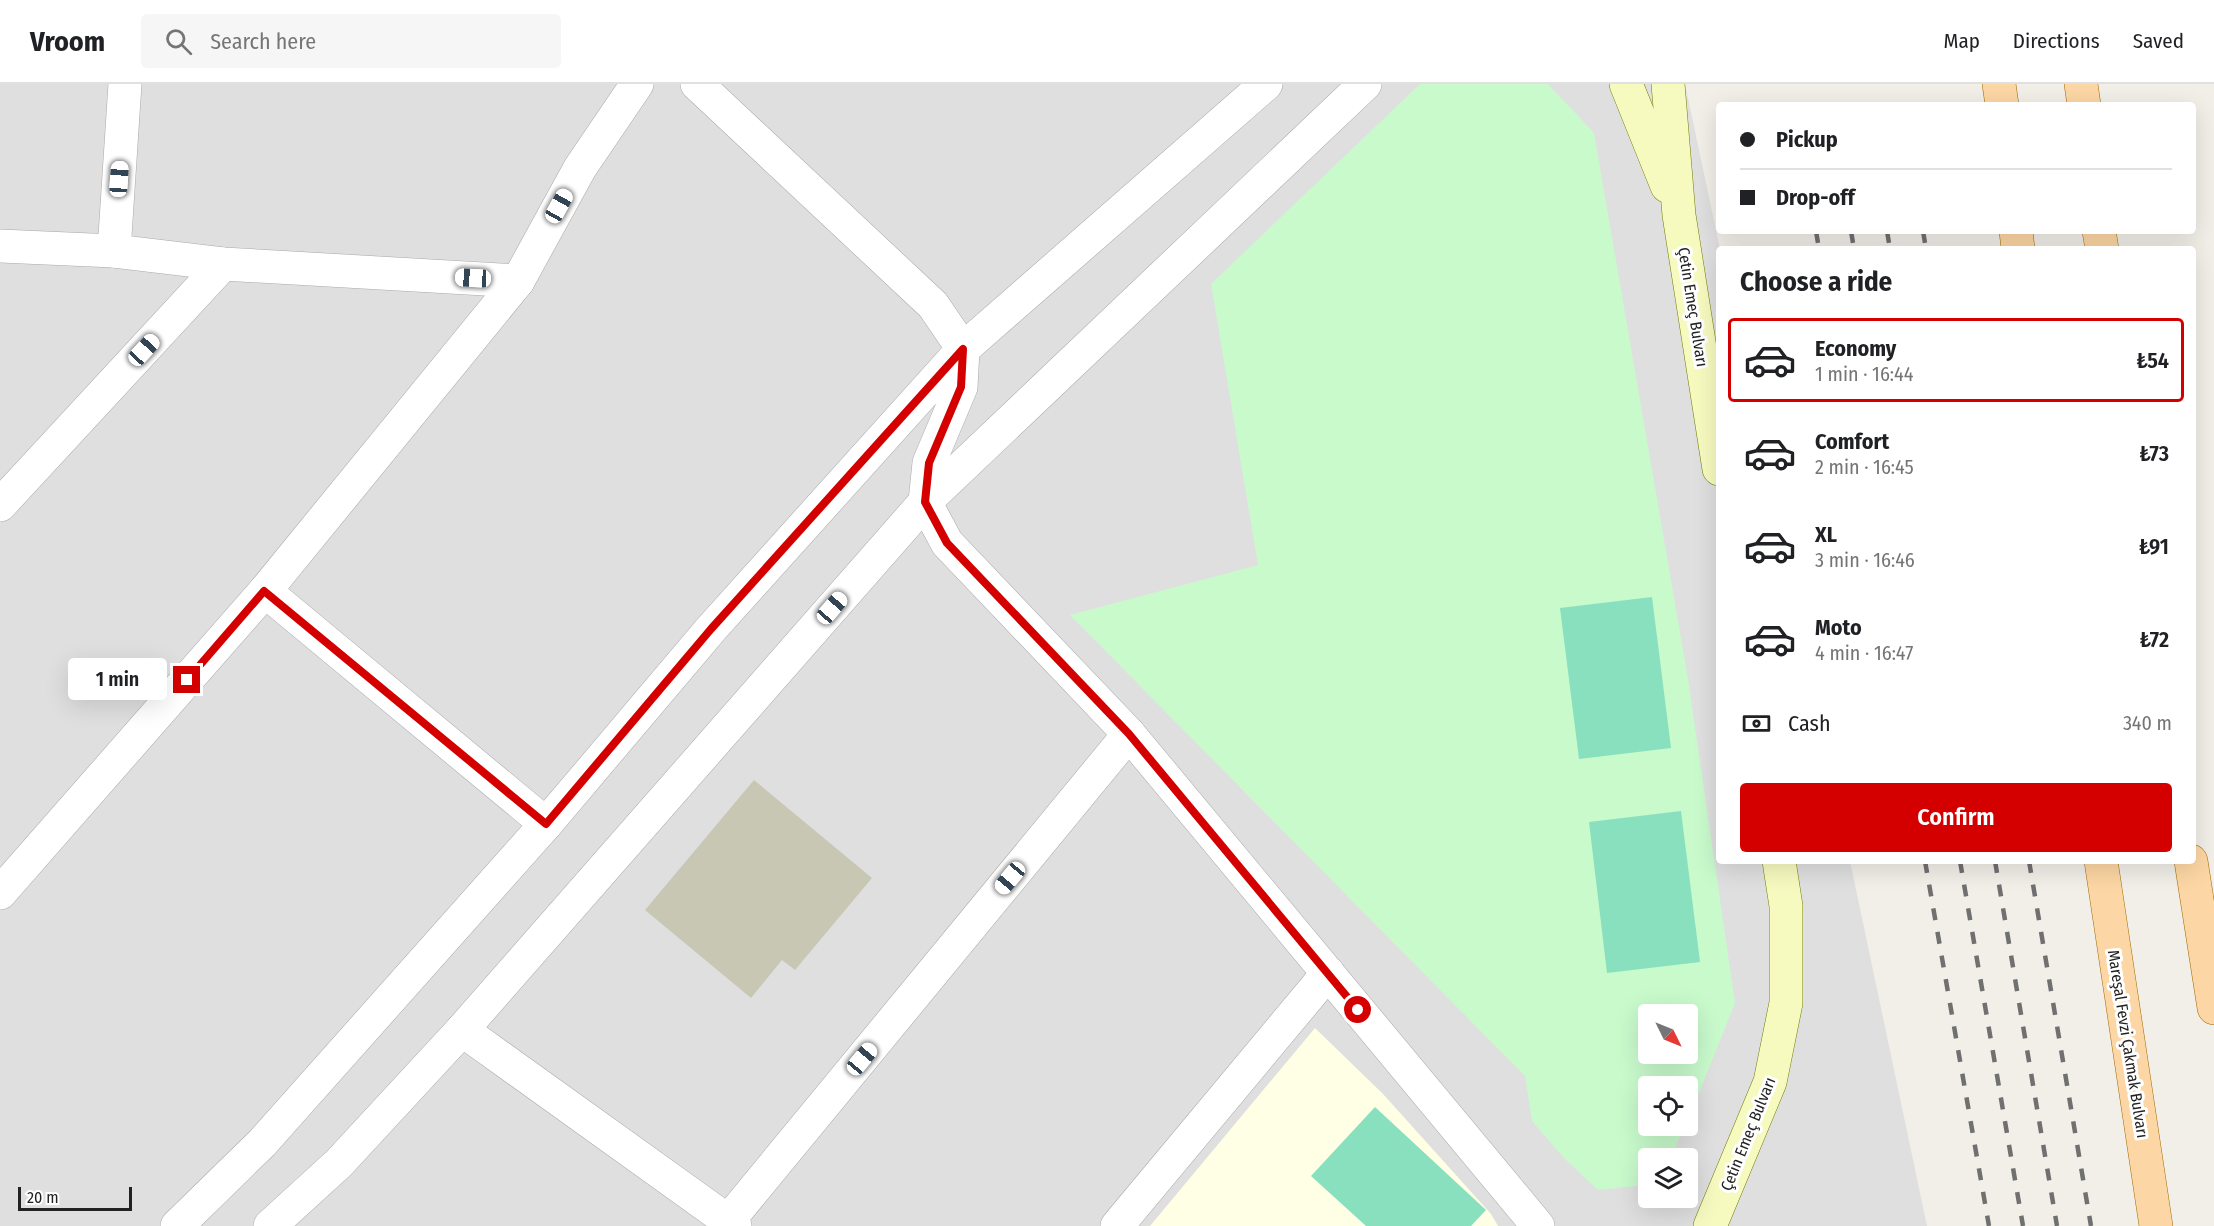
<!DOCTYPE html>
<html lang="en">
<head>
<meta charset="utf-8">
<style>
	:root { --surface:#fff; --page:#f6f6f6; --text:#202124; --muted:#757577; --line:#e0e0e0; --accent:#d40000 }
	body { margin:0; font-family:"Fira Sans Condensed",sans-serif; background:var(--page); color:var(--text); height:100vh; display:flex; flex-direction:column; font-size:22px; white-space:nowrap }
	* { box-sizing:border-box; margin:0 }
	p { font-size:20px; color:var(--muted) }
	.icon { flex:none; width:33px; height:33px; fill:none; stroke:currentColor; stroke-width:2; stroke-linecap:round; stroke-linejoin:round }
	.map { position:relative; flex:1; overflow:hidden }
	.details { position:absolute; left:1716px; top:162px; width:480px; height:618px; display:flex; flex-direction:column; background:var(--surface); border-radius:6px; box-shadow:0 6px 24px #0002 }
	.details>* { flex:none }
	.banner { position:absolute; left:1716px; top:18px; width:480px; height:132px; border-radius:6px; box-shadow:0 6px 24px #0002; display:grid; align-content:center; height:132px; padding:0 24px; background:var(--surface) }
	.needle { width:39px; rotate:133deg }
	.fabs { position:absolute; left:1638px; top:920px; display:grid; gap:12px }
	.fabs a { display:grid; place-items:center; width:60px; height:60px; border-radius:6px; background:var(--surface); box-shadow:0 6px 24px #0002; font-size:30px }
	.scale { position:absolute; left:18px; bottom:15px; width:114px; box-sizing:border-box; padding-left:6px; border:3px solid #222; border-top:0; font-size:16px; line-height:21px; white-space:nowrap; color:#222; -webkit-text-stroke:4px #fff; paint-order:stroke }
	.end { position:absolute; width:27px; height:27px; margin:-14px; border:8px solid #d40000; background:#fff; box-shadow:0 0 0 3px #fff }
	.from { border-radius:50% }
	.bubble { position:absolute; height:42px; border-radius:6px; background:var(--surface); box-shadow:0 6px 24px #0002; font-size:20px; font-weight:600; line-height:42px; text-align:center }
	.car { position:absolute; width:18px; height:36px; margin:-18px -9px; border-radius:8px; box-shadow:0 0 4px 2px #0007; background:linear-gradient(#fff 24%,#345 0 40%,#fff 0 76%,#345 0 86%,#fff 0) }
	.banner b { display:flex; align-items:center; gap:21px; height:57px; font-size:22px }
	.banner b+b { border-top:2px solid var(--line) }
	.banner i { width:15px; height:15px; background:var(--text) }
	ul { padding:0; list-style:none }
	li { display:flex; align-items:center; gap:18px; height:84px; margin:0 12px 9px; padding:0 12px; border:3px solid transparent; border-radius:6px }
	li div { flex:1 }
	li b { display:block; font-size:22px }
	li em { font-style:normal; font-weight:600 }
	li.selected { border-color:var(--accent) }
	li>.icon { width:54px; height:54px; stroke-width:1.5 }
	h2 { padding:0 24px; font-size:27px; line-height:72px }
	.pay { display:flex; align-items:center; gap:15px; height:66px; padding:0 24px; font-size:22px }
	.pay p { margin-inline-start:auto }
	.button { display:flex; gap:12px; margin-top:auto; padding:12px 24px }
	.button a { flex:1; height:69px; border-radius:6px; background:var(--accent); color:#fff; font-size:24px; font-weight:600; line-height:69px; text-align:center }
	header { display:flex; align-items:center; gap:36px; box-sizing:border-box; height:84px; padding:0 30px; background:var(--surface); border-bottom:2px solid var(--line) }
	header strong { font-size:28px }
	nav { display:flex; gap:33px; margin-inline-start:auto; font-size:21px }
	.search { width:420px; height:54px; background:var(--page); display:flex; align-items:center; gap:15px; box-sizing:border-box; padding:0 21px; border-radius:6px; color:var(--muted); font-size:22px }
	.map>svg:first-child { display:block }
	.residential { fill:#e0dfdf; fill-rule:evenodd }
	.education { fill:#ffffe5 }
	.construction { fill:#c7c7b4 }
	.park { fill:#c8facc; fill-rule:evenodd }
	.pitch { fill:#88e0be }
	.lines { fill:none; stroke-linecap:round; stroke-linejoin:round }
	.minor-casing { stroke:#a9a9a9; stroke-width:34 }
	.tertiary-casing { stroke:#a9a9a9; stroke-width:34 }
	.secondary-casing { stroke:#707d05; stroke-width:34 }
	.primary-casing { stroke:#a06b00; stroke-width:34 }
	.minor { stroke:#fff; stroke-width:33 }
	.tertiary { stroke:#fff; stroke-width:33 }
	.secondary { stroke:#f7fabf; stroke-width:33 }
	.primary { stroke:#fcd6a4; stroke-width:33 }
	.rail { stroke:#707070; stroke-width:4.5; stroke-dasharray:12 12; stroke-linecap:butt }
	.route { stroke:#d40000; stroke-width:8 }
	.labels { text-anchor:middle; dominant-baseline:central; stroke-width:6; stroke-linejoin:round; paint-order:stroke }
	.street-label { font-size:16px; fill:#222; stroke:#fff }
</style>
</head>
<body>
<header>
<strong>Vroom</strong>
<div class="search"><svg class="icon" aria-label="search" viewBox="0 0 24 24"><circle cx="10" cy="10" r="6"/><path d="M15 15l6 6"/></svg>Search here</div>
<nav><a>Map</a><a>Directions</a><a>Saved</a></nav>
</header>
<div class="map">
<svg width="2214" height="1142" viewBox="0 0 2214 1142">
	<rect width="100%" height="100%" fill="#f2efe9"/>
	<path class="residential" d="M 0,0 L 1685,0 L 1720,165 L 1719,777 L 1850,777 L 1927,1142 L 0,1142 ZM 1648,930 L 1688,930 L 1688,969 L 1648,969 ZM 1648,1002 L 1688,1002 L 1688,1041 L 1648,1041 ZM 1648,1074 L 1688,1074 L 1688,1113 L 1648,1113 Z"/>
	<path class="education" d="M 1315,944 L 1383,1010 L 1491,1130 L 1498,1142 L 1150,1142 Z"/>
	<path class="construction" d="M 754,696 L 872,794 L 795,886 L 782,876 L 751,914 L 645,826 Z"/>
	<path class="park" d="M 1420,0 L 1548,0 L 1594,49 L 1688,595 L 1735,919 L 1688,1036 L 1688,1002 L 1648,1002 L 1648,1041 L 1685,1041 L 1670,1074 L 1648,1074 L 1648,1095 L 1636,1102 L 1598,1106 L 1564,1074 L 1532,1037 L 1525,992 L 1070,531 L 1258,481 L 1211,200 ZM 1648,930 L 1688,930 L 1688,969 L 1648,969 Z"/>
	<g class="pitch">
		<path d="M 1652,513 L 1671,664 L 1579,675 L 1560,524 Z"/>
		<path d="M 1681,727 L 1700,878 L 1607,889 L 1589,738 Z"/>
		<path d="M 1375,1023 L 1486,1126 L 1471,1142 L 1366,1142 L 1311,1092 Z"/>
	</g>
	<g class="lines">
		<defs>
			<g id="minor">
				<path d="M 0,162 L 114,167 L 223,180 L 518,197"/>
				<path d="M 114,167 L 125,0"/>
				<path d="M 0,421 L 223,180"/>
				<path d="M 265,507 L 546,740"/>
				<path d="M 0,809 L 265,507 L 518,197 L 580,84 L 637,0"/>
				<path d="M 462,946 L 735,1142"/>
				<path d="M 724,1142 L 1129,650"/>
				<path d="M 1117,1142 L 1328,889"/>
			</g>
			<g id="tertiary">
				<path d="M 697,0 L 933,221 L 963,265 L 961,303 L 929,379 L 925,418 L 947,459 L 1129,650 L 1538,1142"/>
				<path d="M 177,1142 L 262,1059 L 546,740 L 711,545 L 963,265 L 1266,0"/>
				<path d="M 270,1142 L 339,1079 L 462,946 L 925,418 L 1365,0"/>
			</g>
			<g id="secondary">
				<path d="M 1626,0 L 1667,102"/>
				<path d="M 1668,0 L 1679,131 L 1719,385"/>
				<path d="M 1710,1142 L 1770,998 L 1786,919 L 1786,822 L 1779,777"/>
			</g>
			<g id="primary">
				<path d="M 1999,0 L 2002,21"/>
				<path d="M 2081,0 L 2084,21"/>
				<path d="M 2016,147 L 2018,165"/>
				<path d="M 2099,147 L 2102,165"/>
				<path d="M 2101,777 L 2156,1142"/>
				<path d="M 2191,777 L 2214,924"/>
			</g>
		</defs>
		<use href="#minor" class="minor-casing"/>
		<use href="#tertiary" class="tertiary-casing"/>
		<use href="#secondary" class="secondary-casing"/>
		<use href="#primary" class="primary-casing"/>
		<use href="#minor" class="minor"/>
		<use href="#tertiary" class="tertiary"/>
		<use href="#secondary" class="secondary"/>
		<use href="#primary" class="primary"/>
		<g class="rail">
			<path d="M 1901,20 L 1902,21"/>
			<path d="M 1816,147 L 1819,165"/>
			<path d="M 1851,147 L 1854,165"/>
			<path d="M 1887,147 L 1890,165"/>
			<path d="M 1923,147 L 1926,165"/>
			<path d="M 1925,777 L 1989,1142"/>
			<path d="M 1960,777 L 2023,1142"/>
			<path d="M 1995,777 L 2057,1142"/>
			<path d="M 2029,777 L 2091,1142"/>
		</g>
	</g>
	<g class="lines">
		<path class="route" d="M 187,596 L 264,507 L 546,740 L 711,545 L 963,265 L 961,303 L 929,379 L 925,418 L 947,459 L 1129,650 L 1358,926"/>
	</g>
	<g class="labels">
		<g class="street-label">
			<text transform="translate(1693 223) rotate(81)">Çetin Emeç Bulvarı</text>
			<text transform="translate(2128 960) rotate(81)">Mareşal Fevzi Çakmak Bulvarı</text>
			<text transform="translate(1748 1050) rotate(-68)">Çetin Emeç Bulvarı</text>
		</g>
	</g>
</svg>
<div class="fabs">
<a><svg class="needle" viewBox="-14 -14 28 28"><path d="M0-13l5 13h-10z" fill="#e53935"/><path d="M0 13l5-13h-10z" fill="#757577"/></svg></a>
<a><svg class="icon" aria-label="locate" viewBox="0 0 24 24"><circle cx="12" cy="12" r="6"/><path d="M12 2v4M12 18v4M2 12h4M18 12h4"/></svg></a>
<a><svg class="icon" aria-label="layers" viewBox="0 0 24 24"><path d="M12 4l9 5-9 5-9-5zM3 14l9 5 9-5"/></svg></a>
</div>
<div class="scale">20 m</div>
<i class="end from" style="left:1358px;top:926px"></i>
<i class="end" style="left:187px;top:596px"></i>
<div class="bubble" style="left:68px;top:574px;width:99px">1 min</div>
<i class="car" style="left:119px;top:95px;rotate:4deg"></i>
<i class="car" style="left:559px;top:122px;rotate:29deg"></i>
<i class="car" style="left:473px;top:194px;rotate:273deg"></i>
<i class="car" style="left:144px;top:266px;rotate:43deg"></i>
<i class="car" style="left:832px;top:524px;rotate:41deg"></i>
<i class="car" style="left:1010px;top:794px;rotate:220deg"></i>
<i class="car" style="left:862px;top:975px;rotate:40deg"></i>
<div class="banner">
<b><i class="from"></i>Pickup</b>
<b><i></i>Drop-off</b>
</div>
<section class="details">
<h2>Choose a ride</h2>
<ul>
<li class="selected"><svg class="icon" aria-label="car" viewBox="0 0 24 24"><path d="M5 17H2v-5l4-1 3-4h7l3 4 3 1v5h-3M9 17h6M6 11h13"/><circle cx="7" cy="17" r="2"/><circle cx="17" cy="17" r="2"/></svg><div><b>Economy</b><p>1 min · 16:44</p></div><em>₺54</em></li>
<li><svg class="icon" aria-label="car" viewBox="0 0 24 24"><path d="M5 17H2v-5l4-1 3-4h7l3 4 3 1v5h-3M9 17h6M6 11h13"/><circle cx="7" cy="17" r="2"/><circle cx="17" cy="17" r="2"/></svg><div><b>Comfort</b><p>2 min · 16:45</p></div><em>₺73</em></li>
<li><svg class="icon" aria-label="car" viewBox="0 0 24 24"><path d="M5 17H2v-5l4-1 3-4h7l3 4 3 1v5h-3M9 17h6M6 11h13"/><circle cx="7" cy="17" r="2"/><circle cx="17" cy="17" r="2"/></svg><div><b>XL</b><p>3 min · 16:46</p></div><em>₺91</em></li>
<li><svg class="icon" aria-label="car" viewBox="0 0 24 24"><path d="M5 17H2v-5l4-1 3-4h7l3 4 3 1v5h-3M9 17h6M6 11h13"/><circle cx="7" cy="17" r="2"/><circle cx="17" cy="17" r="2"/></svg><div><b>Moto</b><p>4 min · 16:47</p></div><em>₺72</em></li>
</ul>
<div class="pay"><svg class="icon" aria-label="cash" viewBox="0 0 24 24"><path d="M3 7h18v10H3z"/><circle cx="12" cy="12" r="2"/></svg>Cash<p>340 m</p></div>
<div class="button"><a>Confirm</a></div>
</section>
</div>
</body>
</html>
